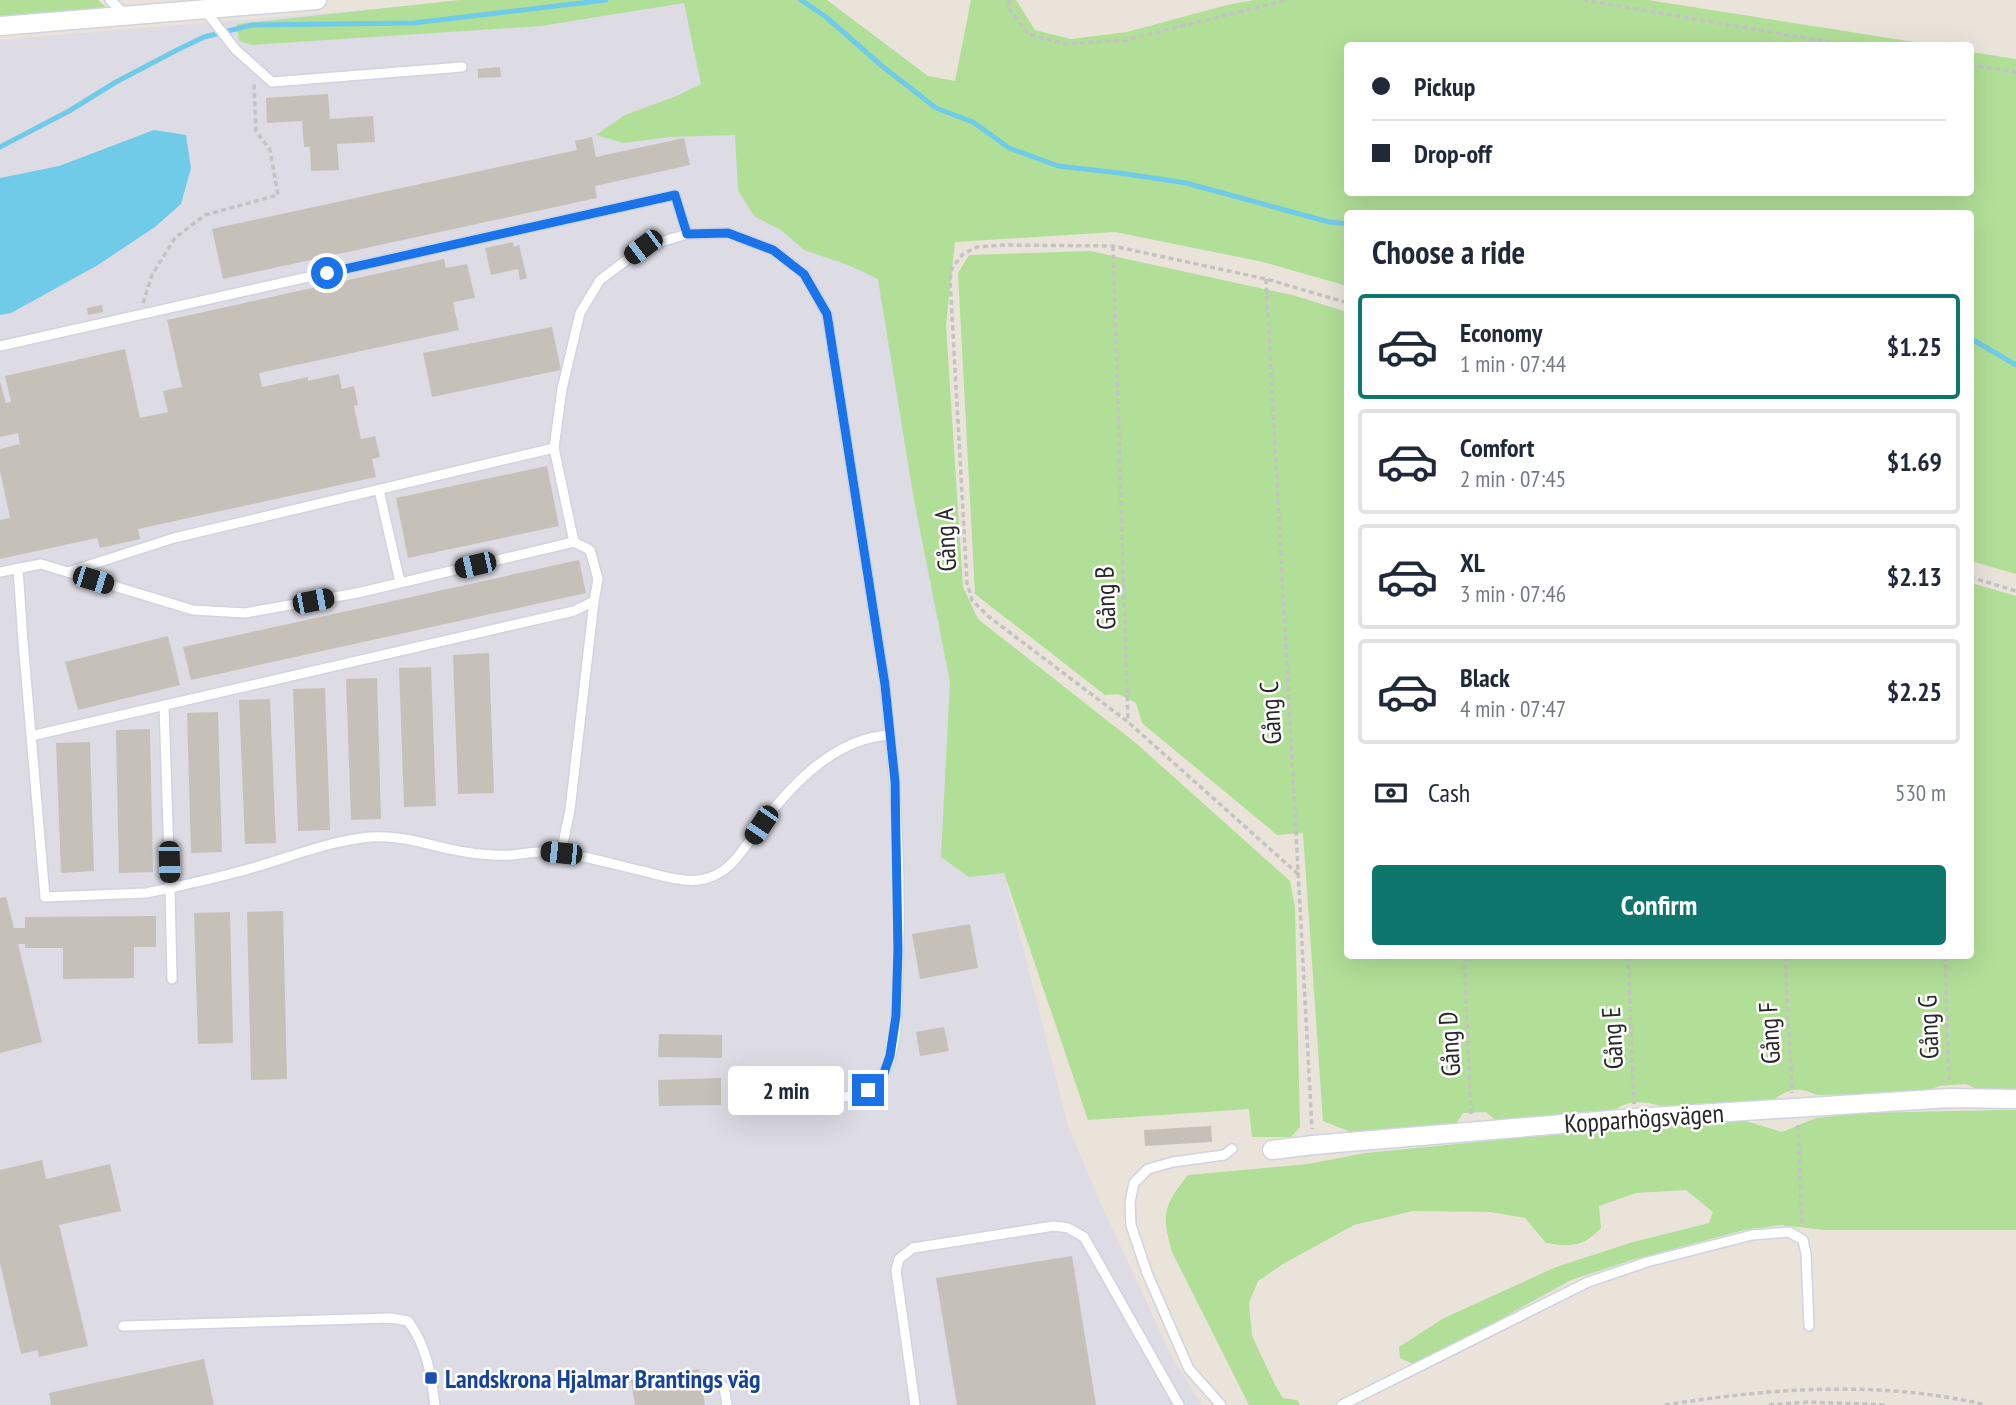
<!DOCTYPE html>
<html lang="en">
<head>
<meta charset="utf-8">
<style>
	:root { --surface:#fff; --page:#f6f6f7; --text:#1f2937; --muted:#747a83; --line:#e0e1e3; --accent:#0f766e }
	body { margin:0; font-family:"PT Sans Narrow",sans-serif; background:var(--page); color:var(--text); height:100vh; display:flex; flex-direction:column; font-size:26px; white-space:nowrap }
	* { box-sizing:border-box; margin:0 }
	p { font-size:23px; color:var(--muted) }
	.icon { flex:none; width:38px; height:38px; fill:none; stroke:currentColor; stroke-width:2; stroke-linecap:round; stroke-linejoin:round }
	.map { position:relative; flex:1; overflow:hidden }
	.panel { position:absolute; left:1344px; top:210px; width:630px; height:749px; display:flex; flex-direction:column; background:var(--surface); border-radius:7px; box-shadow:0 7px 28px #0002 }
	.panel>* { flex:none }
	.hud { position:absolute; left:1344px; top:42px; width:630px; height:154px; border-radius:7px; box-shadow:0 7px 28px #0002; display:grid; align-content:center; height:154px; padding:0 28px; background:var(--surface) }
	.end { position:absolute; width:32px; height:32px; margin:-16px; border:9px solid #1a73e8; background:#fff; box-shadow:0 0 0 4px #fff }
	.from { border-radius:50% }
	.bubble { position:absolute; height:49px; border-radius:7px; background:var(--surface); box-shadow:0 7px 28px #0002; font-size:23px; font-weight:700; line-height:49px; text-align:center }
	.car { position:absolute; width:21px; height:42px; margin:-21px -10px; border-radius:9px; box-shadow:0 0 5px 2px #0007; background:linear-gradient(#222 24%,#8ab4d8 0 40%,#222 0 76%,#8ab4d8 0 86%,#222 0) }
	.hud b { display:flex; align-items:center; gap:24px; height:66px; font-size:26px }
	.hud b+b { border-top:2px solid var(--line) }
	.hud i { width:18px; height:18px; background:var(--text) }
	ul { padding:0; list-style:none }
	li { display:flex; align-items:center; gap:21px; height:105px; margin:0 14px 10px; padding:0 14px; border:4px solid var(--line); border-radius:7px }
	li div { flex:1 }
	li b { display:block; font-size:26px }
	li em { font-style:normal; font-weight:700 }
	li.active { border-color:var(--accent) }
	li>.icon { width:63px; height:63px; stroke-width:1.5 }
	h2 { padding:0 28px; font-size:32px; line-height:84px }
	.pay { display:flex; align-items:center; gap:18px; height:77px; padding:0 28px; font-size:26px }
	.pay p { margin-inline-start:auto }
	.action { display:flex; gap:14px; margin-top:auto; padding:14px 28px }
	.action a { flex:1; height:80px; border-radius:7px; background:var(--accent); color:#fff; font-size:28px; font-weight:700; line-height:80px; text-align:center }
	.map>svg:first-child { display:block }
	.industrial { fill:#dddbe3 }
	.green { fill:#b1df98 }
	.water { fill:#70cbe9 }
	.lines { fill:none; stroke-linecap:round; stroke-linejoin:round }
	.stream { stroke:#70cbe9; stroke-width:5 }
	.building { fill:#c5c1b9 }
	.lane-casing { stroke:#d0d3e1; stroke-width:12 }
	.street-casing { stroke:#d0d3e1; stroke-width:21 }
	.path { stroke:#c3c3c3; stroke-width:3.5; stroke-dasharray:5 3.5; stroke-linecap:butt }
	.lane { stroke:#fff; stroke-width:9 }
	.street { stroke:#fff; stroke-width:18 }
	.route { stroke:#1a73e8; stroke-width:9 }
	.transit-dot { fill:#1a4fb4; stroke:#fff; stroke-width:2.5 }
	.labels { text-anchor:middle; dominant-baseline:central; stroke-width:5; stroke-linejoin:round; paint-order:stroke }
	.street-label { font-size:26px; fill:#282828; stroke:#fff }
	.transit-label { font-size:26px; font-weight:bold; fill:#164399; stroke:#fff; text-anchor:start }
</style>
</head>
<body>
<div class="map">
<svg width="2016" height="1405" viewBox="0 0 2016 1405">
	<rect width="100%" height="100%" fill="#eae3da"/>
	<path class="industrial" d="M 482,0 L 723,0 L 879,277 L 959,695 L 1068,1126 L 1100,1202 L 1171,1355 L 1202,1405 L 0,1405 L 0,40 Z"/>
	<g class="green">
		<path d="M 0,0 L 98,0 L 107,8 L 98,13 L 0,20 Z"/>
		<path d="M 460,0 L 827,0 L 928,76 L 955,81 L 971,0 L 1016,0 L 1035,30 L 1071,39 L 1127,32 L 1227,5 L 1254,0 L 1648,0 L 1933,45 L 1348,46 L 1348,192 L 1970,192 L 1971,52 L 2016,59 L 2016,574 L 1971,561 L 1970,214 L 1348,214 L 1347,286 L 1263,262 L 1115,232 L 955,242 L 946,325 L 963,587 L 978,619 L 1137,744 L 1290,881 L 1295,907 L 1300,1127 L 1291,1137 L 1252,1137 L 1249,1109 L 1088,1120 L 1004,873 L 969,877 L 941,857 L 950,682 L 914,500 L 878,279 L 848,265 L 804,250 L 781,230 L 754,216 L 738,190 L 735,135 L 671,137 L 623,143 L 596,135 L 625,115 L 679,95 L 701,84 L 684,3 L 541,26 L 251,45 L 239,41 L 237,24 Z"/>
		<path d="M 1090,251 L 1296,296 L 1347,312 L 1348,956 L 1970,956 L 1971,583 L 2016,596 L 2016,1092 L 1978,1090 L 1966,1084 L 1939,1086 L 1922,1093 L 1817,1095 C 1799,1087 1789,1088 1773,1100 L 1661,1106 C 1641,1101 1627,1099 1611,1113 L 1517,1121 L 1496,1121 L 1486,1112 L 1463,1113 L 1454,1127 L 1351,1132 L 1323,1121 L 1303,833 L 1277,835 L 1142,723 L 1136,703 L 1118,694 L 1105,695 L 975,594 L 958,273 L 969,255 Z"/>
		<path d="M 2000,1110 L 2016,1110 L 2016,1230 L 1824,1230 L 1781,1225 L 1744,1230 L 1632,1260 L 1571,1280 L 1479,1331 L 1413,1364 L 1400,1358 L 1399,1347 L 1444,1318 L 1556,1267 L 1633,1242 L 1709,1223 L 1713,1212 L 1686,1190 L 1636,1193 L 1599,1206 L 1601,1228 C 1583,1247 1570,1247 1546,1243 L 1525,1218 L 1491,1212 L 1413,1211 L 1354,1225 L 1283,1264 L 1258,1281 L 1249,1303 L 1252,1336 L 1275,1385 L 1283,1398 L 1297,1400 L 1300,1405 L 1249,1405 L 1172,1252 C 1161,1214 1164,1205 1188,1175 L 1308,1164 L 1365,1153 L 1700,1120 L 1746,1121 L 1782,1132 L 1816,1118 L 1863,1113 Z"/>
	</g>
	<path class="water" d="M 154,130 L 186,135 L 191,168 L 181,204 L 155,227 L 98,265 L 11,313 L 0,315 L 0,178 L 59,166 Z"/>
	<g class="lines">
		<g class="stream">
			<path d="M 801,0 L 826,17 L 882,66 L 936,108 L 973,122 L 1009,148 L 1058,166 L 1120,173 L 1186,183 L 1329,222 L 1348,224"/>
			<path d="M 0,147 L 69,111 L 116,82 L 177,50 L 204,37 L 252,25 L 414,23 L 606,0"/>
			<path d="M 1970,338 L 2016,365"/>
		</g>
	</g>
	<g class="building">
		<path d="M 500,67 L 501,77 L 478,78 L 478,69 Z"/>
		<path d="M 328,94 L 330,119 L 373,116 L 375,142 L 337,144 L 339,170 L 311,171 L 310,147 L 304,147 L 302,121 L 267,123 L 266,98 Z"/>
		<path d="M 592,137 L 596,157 L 684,138 L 690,165 L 595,186 L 597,198 L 223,279 L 212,229 L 577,150 L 575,141 Z"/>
		<path d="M 513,242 L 514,247 L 519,245 L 527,278 L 520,280 L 518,269 L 491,275 L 485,248 Z"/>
		<path d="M 444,259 L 446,268 L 467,264 L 475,298 L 453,302 L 459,330 L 259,373 L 262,387 L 308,377 L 308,381 L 339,374 L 342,389 L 354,386 L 358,405 L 354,406 L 361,439 L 375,436 L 380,457 L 372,459 L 376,477 L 138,529 L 140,539 L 100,548 L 97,538 L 0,559 L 0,520 L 10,518 L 0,471 L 0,449 L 20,444 L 18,433 L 0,437 L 0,382 L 6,403 L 11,402 L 5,376 L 125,349 L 140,418 L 168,412 L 163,391 L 182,387 L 167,320 Z"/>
		<path d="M 102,305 L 103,312 L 88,315 L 87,308 Z"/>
		<path d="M 552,327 L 561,370 L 432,397 L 423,353 Z"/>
		<path d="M 547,466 L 559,526 L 408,558 L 396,498 Z"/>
		<path d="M 579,560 L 586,593 L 191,680 L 183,647 Z"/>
		<path d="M 168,636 L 180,685 L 78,710 L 65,662 Z"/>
		<path d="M 489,653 L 494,793 L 458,794 L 453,655 Z"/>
		<path d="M 431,667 L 436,806 L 404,807 L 399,668 Z"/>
		<path d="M 377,678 L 381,819 L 351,820 L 346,679 Z"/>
		<path d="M 325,688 L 330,830 L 298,831 L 293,689 Z"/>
		<path d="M 270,699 L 276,843 L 245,844 L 239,700 Z"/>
		<path d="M 218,712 L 222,852 L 191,853 L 187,713 Z"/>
		<path d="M 150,729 L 153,872 L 119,873 L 116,730 Z"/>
		<path d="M 90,742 L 94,871 L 61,873 L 56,743 Z"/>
		<path d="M 6,897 L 14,928 L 25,928 L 25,917 L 156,916 L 156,947 L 134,947 L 134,978 L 63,979 L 63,948 L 25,948 L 25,944 L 18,944 L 42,1042 L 0,1053 L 0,898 Z"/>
		<path d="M 283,911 L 287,1079 L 251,1080 L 247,912 Z"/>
		<path d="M 230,912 L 233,1043 L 198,1044 L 194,913 Z"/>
		<path d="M 970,924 L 978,968 L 920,979 L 912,934 Z"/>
		<path d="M 944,1027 L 949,1051 L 920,1056 L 916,1032 Z"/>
		<path d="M 659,1034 L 722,1035 L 722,1058 L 658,1057 Z"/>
		<path d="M 721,1078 L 721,1105 L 659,1106 L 658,1080 Z"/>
		<path d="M 752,1101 L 817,1103 L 816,1114 L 752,1112 Z"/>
		<path d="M 1211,1126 L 1212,1142 L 1145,1146 L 1144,1130 Z"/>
		<path d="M 42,1160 L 46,1179 L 110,1164 L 121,1211 L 59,1225 L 88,1346 L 39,1357 L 38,1350 L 21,1354 L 0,1263 L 0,1170 Z"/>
		<path d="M 1072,1256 L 1096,1405 L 957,1405 L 936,1278 Z"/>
		<path d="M 204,1359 L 214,1405 L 51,1405 L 49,1393 Z"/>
		<path d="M 699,1369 L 705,1405 L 635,1405 L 631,1380 Z"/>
	</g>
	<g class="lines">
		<defs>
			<g id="lane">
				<path d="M 110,0 L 127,16"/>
				<path d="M 204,9 L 236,50 L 272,82 L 462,67"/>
				<path d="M 0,346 L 675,195 L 687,234"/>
				<path d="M 554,448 L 562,389 L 580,313 L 600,280 L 644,247 L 687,234 L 728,233 L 773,250 L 804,273 L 827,314 L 885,685 L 890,735"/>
				<path d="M 379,490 L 400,582"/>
				<path d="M 18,568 L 23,642 L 45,897 L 146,893 L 170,888 L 172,979"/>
				<path d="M 0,572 L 41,564 L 193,610 L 245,613 L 357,593 L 574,542 L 590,550 L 598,579 L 594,601 L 574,611 L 31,736"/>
				<path d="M 68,572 L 174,538 L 554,448 L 574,542"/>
				<path d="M 164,705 L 170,888 C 197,882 225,876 252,868 C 291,857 329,841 370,837 C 408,834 443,851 480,854 C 490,855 501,856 511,855 C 524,854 536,851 548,852 C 582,854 614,865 647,872 C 663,876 682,882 699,880 C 730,876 743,849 760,826 C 792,784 835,738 890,735 C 898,814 901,895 898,974 C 897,1001 898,1032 890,1059 C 886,1071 880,1081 870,1089 C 843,1108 775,1090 746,1079"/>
				<path d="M 561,853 L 570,810 L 594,601"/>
				<path d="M 123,1326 L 391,1318 L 408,1321 C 427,1346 431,1375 435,1405"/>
				<path d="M 724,1387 L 727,1405"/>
				<path d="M 915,1405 L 896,1270 L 899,1259 L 913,1248 L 1054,1226 L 1068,1228 L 1084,1237 L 1179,1405"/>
				<path d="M 1221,1405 L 1189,1369 L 1147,1273 L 1131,1225 L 1130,1202 L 1134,1183 L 1148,1169 L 1173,1162 L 1224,1155 L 1232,1149"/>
				<path d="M 1342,1405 L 1588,1282 L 1647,1262 L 1752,1235 L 1789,1232 L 1803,1240 L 1806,1254 L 1809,1326"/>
			</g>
			<g id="street">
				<path d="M 0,26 L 317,0"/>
				<path d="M 1272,1150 L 1313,1145 L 1635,1118 L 1950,1098 L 2016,1099"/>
			</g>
		</defs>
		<use href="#lane" class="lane-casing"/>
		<use href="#street" class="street-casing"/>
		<g class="path">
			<path d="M 1009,0 L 1010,10 L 1028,34 L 1066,44 L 1126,40 L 1287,0"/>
			<path d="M 1583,0 L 1853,46"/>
			<path d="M 1970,65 L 2016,72"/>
			<path d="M 1113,246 L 1128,722"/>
			<path d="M 1266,279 L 1312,1129"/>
			<path d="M 143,303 L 152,275 L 175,238 L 205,215 L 278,195 L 270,150 L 256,131 L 254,83"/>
			<path d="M 1970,577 L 2016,591"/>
			<path d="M 1298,874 L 1128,722 L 988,616 L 972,600 L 967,583 L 950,279 L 952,268 L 963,254 L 977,247 L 1004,245 L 1113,246 L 1266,279 L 1348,303"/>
			<path d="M 1464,956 L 1471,1114"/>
			<path d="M 1628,956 L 1634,1104"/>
			<path d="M 1785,956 L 1792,1093"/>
			<path d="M 1945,956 L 1949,1083"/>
			<path d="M 1798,1125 L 1802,1225"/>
			<path d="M 1665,1405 C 1771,1388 1881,1380 1986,1405"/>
			<path d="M 1769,1405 L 1808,1402 L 1887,1405"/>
		</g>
		<use href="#lane" class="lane"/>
		<use href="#street" class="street"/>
	</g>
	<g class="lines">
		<path class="route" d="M 327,273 L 675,195 L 687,234 L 728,233 L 773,250 L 804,274 L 827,314 L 885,685 L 895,782 L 898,950 L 896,1016 L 890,1056 L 883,1076 L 868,1090"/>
	</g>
	<rect class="transit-dot" x="424" y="1371" width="14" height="14" rx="3.5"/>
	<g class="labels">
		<g class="street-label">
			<text transform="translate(945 540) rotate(-93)">Gång A</text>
			<text transform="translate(1105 598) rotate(-92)">Gång B</text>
			<text transform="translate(1270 713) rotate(-93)">Gång C</text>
			<text transform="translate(1928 1027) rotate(-92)">Gång G</text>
			<text transform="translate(1769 1033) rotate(-93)">Gång F</text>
			<text transform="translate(1612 1038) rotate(-93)">Gång E</text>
			<text transform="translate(1449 1044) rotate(-93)">Gång D</text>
			<text transform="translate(1644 1118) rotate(-4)">Kopparhögsvägen</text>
		</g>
		<g class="transit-label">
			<text x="445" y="1378">Landskrona Hjalmar Brantings väg</text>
		</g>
	</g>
</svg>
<i class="end from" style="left:327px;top:273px"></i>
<i class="end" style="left:868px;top:1090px"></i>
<div class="bubble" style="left:728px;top:1066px;width:116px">2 min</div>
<i class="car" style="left:643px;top:247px;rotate:233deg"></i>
<i class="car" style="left:475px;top:565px;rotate:257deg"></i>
<i class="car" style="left:93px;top:580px;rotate:107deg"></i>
<i class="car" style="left:313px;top:601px;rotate:79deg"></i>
<i class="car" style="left:761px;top:825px;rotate:214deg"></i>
<i class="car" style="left:561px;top:853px;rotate:276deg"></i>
<i class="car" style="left:169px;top:862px;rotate:178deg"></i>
<div class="hud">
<b><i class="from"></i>Pickup</b>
<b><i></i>Drop-off</b>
</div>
<section class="panel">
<h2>Choose a ride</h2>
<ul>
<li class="active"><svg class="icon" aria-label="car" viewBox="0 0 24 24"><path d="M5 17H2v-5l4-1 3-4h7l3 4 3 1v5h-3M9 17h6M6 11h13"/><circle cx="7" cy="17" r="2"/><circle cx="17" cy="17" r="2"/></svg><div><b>Economy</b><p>1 min · 07:44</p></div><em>$1.25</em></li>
<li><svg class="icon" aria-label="car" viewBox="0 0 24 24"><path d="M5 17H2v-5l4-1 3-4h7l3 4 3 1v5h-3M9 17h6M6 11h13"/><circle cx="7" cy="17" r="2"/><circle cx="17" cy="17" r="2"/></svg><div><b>Comfort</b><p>2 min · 07:45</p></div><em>$1.69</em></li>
<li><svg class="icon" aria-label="car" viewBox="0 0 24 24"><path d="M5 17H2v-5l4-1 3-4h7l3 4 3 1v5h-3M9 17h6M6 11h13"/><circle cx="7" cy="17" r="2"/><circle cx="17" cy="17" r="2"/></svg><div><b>XL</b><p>3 min · 07:46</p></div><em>$2.13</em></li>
<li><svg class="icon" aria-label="car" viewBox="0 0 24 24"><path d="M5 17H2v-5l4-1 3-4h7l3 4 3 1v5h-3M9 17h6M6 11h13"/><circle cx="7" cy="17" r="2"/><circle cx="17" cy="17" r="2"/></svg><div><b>Black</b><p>4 min · 07:47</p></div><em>$2.25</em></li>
</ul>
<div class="pay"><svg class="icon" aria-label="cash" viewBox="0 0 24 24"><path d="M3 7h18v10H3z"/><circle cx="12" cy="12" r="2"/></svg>Cash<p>530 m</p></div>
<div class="action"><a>Confirm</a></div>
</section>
</div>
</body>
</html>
